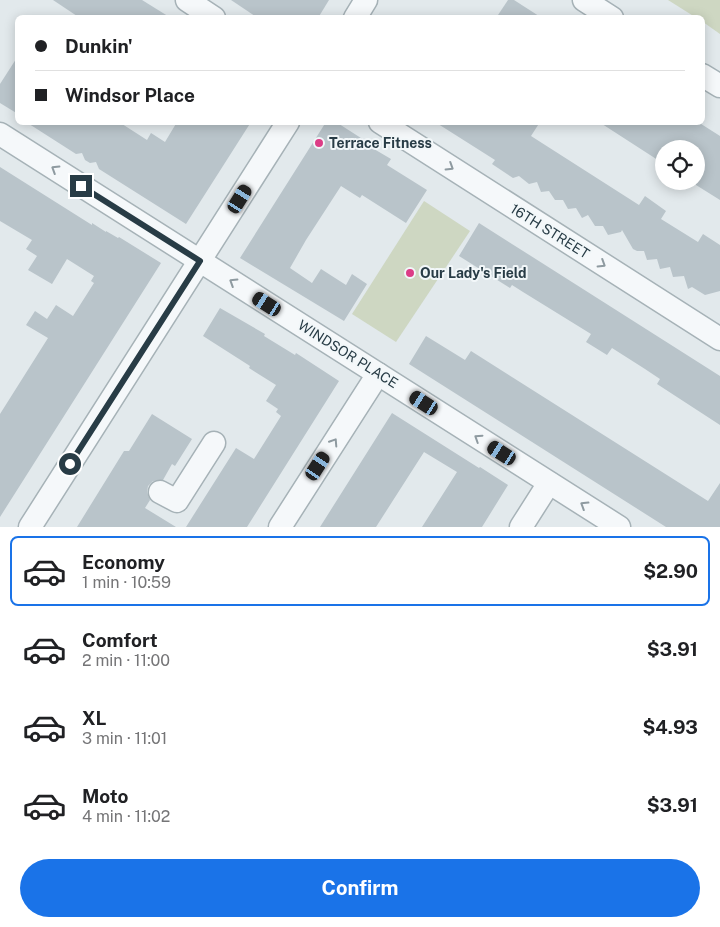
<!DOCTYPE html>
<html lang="en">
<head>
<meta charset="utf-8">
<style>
	:root { --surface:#fff; --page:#f2f2f2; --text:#202124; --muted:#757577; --line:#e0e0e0; --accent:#1a73e8 }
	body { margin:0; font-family:"Public Sans",sans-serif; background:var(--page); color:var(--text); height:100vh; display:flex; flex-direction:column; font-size:19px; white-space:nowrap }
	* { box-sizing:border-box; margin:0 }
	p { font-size:16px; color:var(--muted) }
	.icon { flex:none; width:28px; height:28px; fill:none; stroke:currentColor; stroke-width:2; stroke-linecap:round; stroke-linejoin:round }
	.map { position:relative; height:527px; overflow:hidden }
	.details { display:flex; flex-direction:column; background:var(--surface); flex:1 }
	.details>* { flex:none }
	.top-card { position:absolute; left:15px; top:15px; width:690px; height:110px; border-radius:8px; box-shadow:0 2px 12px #0003; display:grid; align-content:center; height:110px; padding:0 20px; background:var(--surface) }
	.buttons { position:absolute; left:655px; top:140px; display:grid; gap:10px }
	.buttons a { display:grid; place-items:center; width:50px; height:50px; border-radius:50%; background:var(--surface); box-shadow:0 2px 12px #0003; font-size:25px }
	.end { position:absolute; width:22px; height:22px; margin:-11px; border:6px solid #283c46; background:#fff; box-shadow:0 0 0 2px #fff }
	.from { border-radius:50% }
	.car { position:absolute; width:15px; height:30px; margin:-15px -8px; border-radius:6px; box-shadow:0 0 4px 1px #0007; background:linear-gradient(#222 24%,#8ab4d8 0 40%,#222 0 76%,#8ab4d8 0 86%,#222 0) }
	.top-card b { display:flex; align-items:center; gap:18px; height:48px; font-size:19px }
	.top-card b+b { border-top:1px solid var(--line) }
	.top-card i { width:12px; height:12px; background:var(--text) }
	ul { padding:9px 0 0; list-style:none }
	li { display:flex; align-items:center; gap:15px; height:70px; margin:0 10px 8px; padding:0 10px; border:2px solid transparent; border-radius:8px }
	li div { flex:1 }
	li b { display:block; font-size:19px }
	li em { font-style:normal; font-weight:700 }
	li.on { border-color:var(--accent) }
	li>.icon { width:45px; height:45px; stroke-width:1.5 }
	.button { display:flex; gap:10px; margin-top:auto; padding:10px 20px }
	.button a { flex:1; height:58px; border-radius:30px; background:var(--accent); color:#fff; font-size:20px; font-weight:700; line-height:58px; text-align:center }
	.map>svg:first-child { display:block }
	.green { fill:#ced7c2 }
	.building { fill:#b9c4ca }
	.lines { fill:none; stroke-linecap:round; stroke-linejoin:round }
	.minor-casing { stroke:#a6b2b7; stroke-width:25 }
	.minor { stroke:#f5f8fa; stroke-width:22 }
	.oneway { stroke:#8e9aa0 }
	.route { stroke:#283c46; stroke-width:6 }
	.poi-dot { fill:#dc3c86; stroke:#f2f7f9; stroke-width:2 }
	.labels { text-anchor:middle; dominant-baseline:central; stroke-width:4; stroke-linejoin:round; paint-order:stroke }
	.poi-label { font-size:14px; font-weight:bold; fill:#283c46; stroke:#f2f7f9; text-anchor:start }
	.street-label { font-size:14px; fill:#283c46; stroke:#f2f7f9 }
</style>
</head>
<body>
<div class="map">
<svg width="720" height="527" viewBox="0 0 720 527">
	<rect width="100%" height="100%" fill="#e2e9ec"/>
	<g class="green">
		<path d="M 668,0 L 720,0 L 720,34 L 703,22 L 702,18 L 695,17 Z"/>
		<path d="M 424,201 L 470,231 L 396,342 L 352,314 Z"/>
	</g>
	<g class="building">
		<path d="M 53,0 L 142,0 L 171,18 L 80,18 Z"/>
		<path d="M 231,0 L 329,0 L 318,18 L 258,18 Z"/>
		<path d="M 508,0 L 514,0 L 542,18 L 496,18 Z"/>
		<path d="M 18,56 L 18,114 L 0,103 L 0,84 Z"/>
		<path d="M 26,122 L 119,122 L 147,140 L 151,133 L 165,142 L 177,122 L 251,122 L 186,224 L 99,169 L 96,162 L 90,163 L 85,160 L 82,153 L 76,154 Z"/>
		<path d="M 326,122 L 336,122 L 375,147 L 374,149 L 391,159 L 387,165 L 427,190 L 406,223 L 362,195 L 360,198 L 341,186 L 306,240 L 290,268 L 312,283 L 321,269 L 346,285 L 352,274 L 367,284 L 344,321 L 240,258 Z"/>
		<path d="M 435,122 L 540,122 L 531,136 L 639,205 L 645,196 L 666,211 L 661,219 L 698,242 L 703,234 L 720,245 L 720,291 L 705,295 L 692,287 L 688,289 L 684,276 L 673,277 L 670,267 L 660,269 L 657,259 L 647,260 L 644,251 L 637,251 L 633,249 L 622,230 L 621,232 L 608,235 L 603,226 L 595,226 L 588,215 L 582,218 L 576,208 L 568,209 L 563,200 L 555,200 L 549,191 L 541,192 L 537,182 L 529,184 L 519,176 L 513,178 L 492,164 L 495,160 Z"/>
		<path d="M 599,122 L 698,122 L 720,136 L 720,200 L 696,185 L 696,149 L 664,149 L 664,164 Z"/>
		<path d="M 0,167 L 92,225 L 92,223 L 106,232 L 106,231 L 118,238 L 119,237 L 161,263 L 0,517 L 0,414 L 48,338 L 26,325 L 35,311 L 47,319 L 56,305 L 73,316 L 94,283 L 91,281 L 94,276 L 67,259 L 52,284 L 28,270 L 37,256 L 26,249 L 32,240 L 0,221 Z"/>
		<path d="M 479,223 L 720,376 L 720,425 L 657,384 L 660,379 L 645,369 L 612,348 L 607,355 L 586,342 L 591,334 L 523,292 L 512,285 L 510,288 L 459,256 Z"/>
		<path d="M 220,308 L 265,334 L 264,336 L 295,355 L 296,353 L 339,381 L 247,527 L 186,527 L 236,448 L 254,459 L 281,416 L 276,412 L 278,409 L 266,401 L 276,385 L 249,368 L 250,366 L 203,336 Z"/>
		<path d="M 426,336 L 465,360 L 471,351 L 708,501 L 720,483 L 720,527 L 666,527 L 409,364 Z"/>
		<path d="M 392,413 L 479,468 L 480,467 L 508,485 L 482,527 L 422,527 L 457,472 L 424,452 L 376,527 L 320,527 Z"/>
		<path d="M 152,414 L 192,439 L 175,466 L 172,464 L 163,480 L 153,481 L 148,486 L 147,492 L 150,500 L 145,508 L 176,527 L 77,527 L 124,451 L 129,451 Z"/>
	</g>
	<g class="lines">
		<defs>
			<g id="minor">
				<path d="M 187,0 L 214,18"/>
				<path d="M 584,0 L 612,18"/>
				<path d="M 355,18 L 366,0"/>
				<path d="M 702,75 L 720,86"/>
				<path d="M 380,122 L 720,339"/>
				<path d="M 0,134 L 619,527"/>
				<path d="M 160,492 L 177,501 L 214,443"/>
				<path d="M 30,527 L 288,122"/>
				<path d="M 280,527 L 378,374"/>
				<path d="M 521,527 L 549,483"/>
			</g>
		</defs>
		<use href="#minor" class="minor-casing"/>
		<use href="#minor" class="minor"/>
	</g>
	<defs><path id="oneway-chevron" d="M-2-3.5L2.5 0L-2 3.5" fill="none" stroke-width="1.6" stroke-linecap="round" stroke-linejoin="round" transform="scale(1.25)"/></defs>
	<g class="oneway">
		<use href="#oneway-chevron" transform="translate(450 167) rotate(32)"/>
		<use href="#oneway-chevron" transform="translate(55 169) rotate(-148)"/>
		<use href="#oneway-chevron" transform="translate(602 264) rotate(32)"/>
		<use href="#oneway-chevron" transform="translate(233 282) rotate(-148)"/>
		<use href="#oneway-chevron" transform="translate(478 438) rotate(-147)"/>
		<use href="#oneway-chevron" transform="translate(334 442) rotate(-57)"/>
		<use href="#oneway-chevron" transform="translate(584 505) rotate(-148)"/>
	</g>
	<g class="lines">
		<path class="route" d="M 70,464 L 200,261 L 81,186"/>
	</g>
	<g class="poi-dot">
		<circle cx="319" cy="143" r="5"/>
		<circle cx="410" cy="273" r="5"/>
	</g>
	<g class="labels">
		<g class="poi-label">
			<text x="329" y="143">Terrace Fitness</text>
			<text x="420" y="273">Our Lady's Field</text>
		</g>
		<g class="street-label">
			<text transform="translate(550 231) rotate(32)">16TH STREET</text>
			<text transform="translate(348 354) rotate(32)">WINDSOR PLACE</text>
		</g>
	</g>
</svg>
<div class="buttons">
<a><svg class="icon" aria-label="locate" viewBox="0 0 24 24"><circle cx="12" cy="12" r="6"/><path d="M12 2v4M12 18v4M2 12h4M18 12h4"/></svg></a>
</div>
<i class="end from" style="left:70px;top:464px"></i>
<i class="end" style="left:81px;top:186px"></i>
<i class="car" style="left:240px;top:199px;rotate:32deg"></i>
<i class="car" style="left:267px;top:304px;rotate:302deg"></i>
<i class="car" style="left:424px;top:403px;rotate:303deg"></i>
<i class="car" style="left:502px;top:453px;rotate:303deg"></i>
<i class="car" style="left:318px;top:466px;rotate:33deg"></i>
<div class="top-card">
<b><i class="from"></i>Dunkin'</b>
<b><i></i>Windsor Place</b>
</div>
</div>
<section class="details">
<ul>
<li class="on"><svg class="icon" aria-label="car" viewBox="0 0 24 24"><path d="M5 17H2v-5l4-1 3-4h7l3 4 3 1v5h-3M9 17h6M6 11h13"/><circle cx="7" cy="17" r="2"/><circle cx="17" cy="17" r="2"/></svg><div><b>Economy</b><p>1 min · 10:59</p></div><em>$2.90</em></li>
<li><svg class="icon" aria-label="car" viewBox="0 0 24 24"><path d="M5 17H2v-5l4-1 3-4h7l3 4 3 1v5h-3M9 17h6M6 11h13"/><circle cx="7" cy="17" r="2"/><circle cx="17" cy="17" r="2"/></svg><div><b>Comfort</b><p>2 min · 11:00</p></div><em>$3.91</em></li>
<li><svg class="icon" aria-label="car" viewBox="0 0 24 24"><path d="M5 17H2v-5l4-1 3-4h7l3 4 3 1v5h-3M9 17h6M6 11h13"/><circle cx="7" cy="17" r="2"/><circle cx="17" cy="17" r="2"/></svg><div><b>XL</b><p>3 min · 11:01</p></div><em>$4.93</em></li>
<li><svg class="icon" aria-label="car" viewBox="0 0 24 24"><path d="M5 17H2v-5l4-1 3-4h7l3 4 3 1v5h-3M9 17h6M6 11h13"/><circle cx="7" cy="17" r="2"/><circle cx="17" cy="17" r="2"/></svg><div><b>Moto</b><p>4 min · 11:02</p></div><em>$3.91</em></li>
</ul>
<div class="button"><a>Confirm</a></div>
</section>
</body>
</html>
